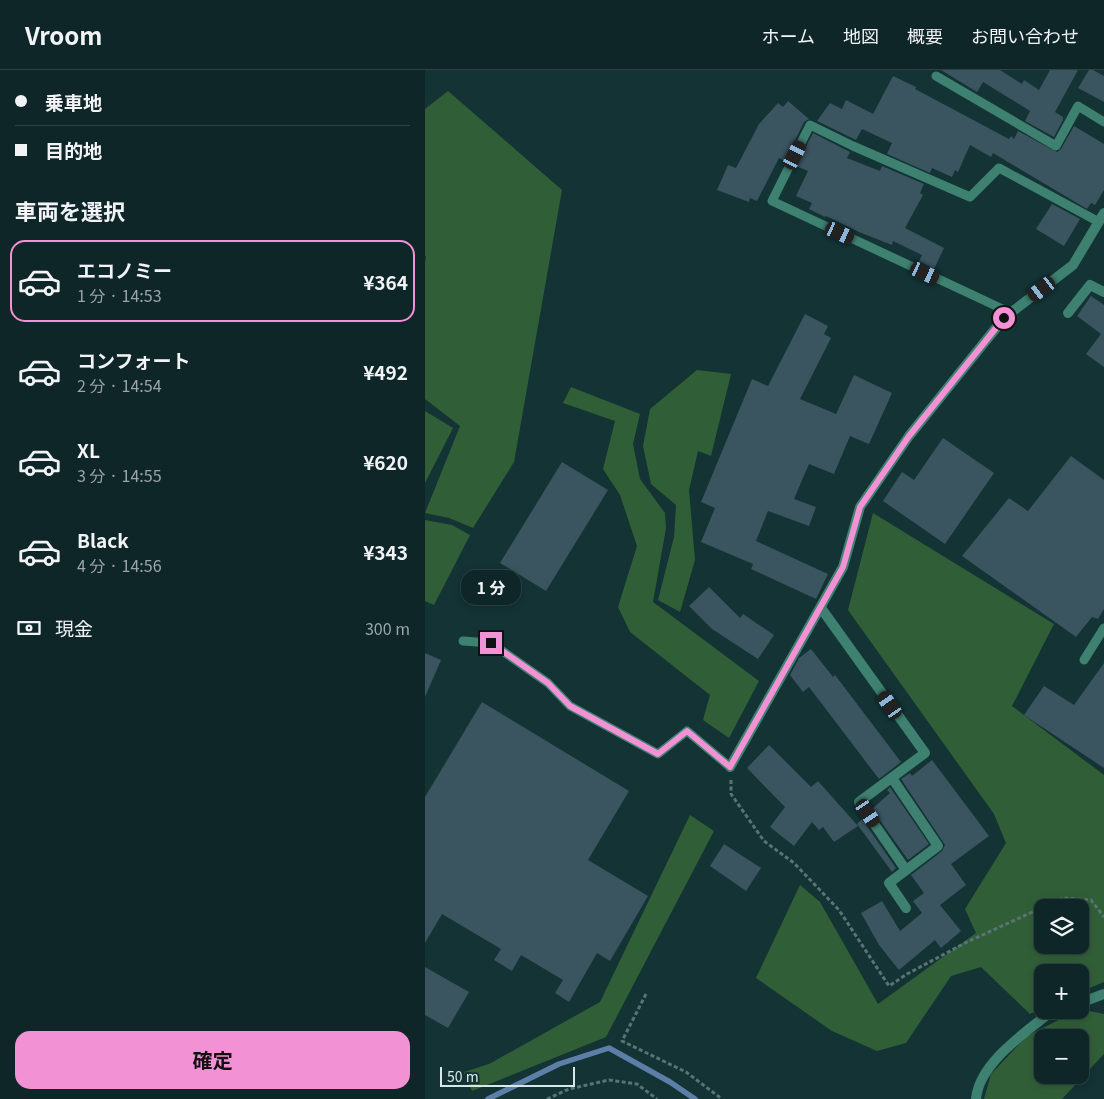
<!DOCTYPE html>
<html lang="ja">
<head>
<meta charset="utf-8">
<style>
	:root { --surface:#0e2628; --page:#172e30; --text:#f1f3f6; --muted:#9ba5a8; --line:#2e4345; --accent:#f391d5 }
	body { margin:0; font-family:Georgia,"Noto Sans JP",serif; background:var(--page); color:var(--text); height:100vh; display:flex; flex-direction:column; font-size:19px; white-space:nowrap }
	* { box-sizing:border-box; margin:0 }
	p { font-size:16px; color:var(--muted) }
	.icon { flex:none; width:28px; height:28px; fill:none; stroke:currentColor; stroke-width:2; stroke-linecap:round; stroke-linejoin:round }
	.map { position:relative; flex:1; overflow:hidden }
	.sheet { display:flex; flex-direction:column; background:var(--surface); width:425px }
	.sheet>* { flex:none }
	.hud { display:grid; align-content:center; height:110px; padding:0 15px; background:var(--surface) }
	.fabs { position:absolute; left:609px; top:829px; display:grid; gap:10px }
	.fabs a { display:grid; place-items:center; width:55px; height:55px; border-radius:10px; background:var(--surface); box-shadow:0 2px 8px #0003,0 0 0 1px var(--line); font-size:25px }
	.scale { position:absolute; left:15px; bottom:12px; width:135px; box-sizing:border-box; padding-left:5px; border:2px solid #d7e8ea; border-top:0; font-size:14px; line-height:18px; white-space:nowrap; color:#d7e8ea; -webkit-text-stroke:4px #133335; paint-order:stroke }
	.end { position:absolute; width:22px; height:22px; margin:-11px; border:6px solid #f391d5; background:#111; box-shadow:0 0 0 2px #111 }
	.from { border-radius:50% }
	.bubble { position:absolute; height:35px; border-radius:15px; background:var(--surface); box-shadow:0 2px 8px #0003,0 0 0 1px var(--line); font-size:16px; font-weight:700; line-height:35px; text-align:center }
	.car { position:absolute; width:15px; height:30px; margin:-15px -8px; border-radius:6px; box-shadow:0 0 4px 1px #0007; background:linear-gradient(#222 24%,#8ab4d8 0 40%,#222 0 76%,#8ab4d8 0 86%,#222 0) }
	.hud b { display:flex; align-items:center; gap:18px; height:48px; font-size:19px }
	.hud b+b { border-top:1px solid var(--line) }
	.hud i { width:12px; height:12px; background:var(--text) }
	ul { padding:0; list-style:none }
	li { display:flex; align-items:center; gap:15px; height:82px; margin:0 10px 8px; padding:0 5px; border:2px solid transparent; border-radius:15px }
	li div { flex:1 }
	li b { display:block; font-size:19px }
	li em { font-style:normal; font-weight:700 }
	li.selected { border-color:var(--accent) }
	li>.icon { width:45px; height:45px; stroke-width:1.5 }
	h2 { padding:0 15px; font-size:22px; line-height:60px }
	.pay { display:flex; align-items:center; gap:12px; height:55px; padding:0 15px; font-size:19px }
	.pay p { margin-inline-start:auto }
	.button { display:flex; gap:10px; margin-top:auto; padding:10px 15px }
	.button a { flex:1; height:58px; border-radius:15px; background:var(--accent); color:#111; font-size:20px; font-weight:700; line-height:58px; text-align:center }
	header { display:flex; align-items:center; gap:30px; box-sizing:border-box; height:70px; padding:0 25px; background:var(--surface); border-bottom:1px solid var(--line) }
	header strong { font-size:24px }
	nav { display:flex; gap:28px; margin-inline-start:auto; font-size:18px }
	main { display:flex; flex:1; min-height:0 }
	.map>svg:first-child { display:block }
	.green { fill:#305f37; fill-rule:evenodd }
	.lines { fill:none; stroke-linecap:round; stroke-linejoin:round }
	.stream { stroke:#5c7ea7; stroke-width:5.5 }
	.building { fill:#3a5460 }
	.path { stroke:#5a7476; stroke-width:3; stroke-dasharray:4 2.5; stroke-linecap:butt }
	.service { stroke:#3e8170; stroke-width:9 }
	.minor { stroke:#3e8170; stroke-width:10 }
	.route { stroke:#f391d5; stroke-width:6 }
</style>
</head>
<body>
<header>
<strong>Vroom</strong>
<nav><a>ホーム</a><a>地図</a><a>概要</a><a>お問い合わせ</a></nav>
</header>
<main>
<section class="sheet">
<div class="hud">
<b><i class="from"></i>乗車地</b>
<b><i></i>目的地</b>
</div>
<h2>車両を選択</h2>
<ul>
<li class="selected"><svg class="icon" aria-label="car" viewBox="0 0 24 24"><path d="M5 17H2v-5l4-1 3-4h7l3 4 3 1v5h-3M9 17h6M6 11h13"/><circle cx="7" cy="17" r="2"/><circle cx="17" cy="17" r="2"/></svg><div><b>エコノミー</b><p>1 分 · 14:53</p></div><em>¥364</em></li>
<li><svg class="icon" aria-label="car" viewBox="0 0 24 24"><path d="M5 17H2v-5l4-1 3-4h7l3 4 3 1v5h-3M9 17h6M6 11h13"/><circle cx="7" cy="17" r="2"/><circle cx="17" cy="17" r="2"/></svg><div><b>コンフォート</b><p>2 分 · 14:54</p></div><em>¥492</em></li>
<li><svg class="icon" aria-label="car" viewBox="0 0 24 24"><path d="M5 17H2v-5l4-1 3-4h7l3 4 3 1v5h-3M9 17h6M6 11h13"/><circle cx="7" cy="17" r="2"/><circle cx="17" cy="17" r="2"/></svg><div><b>XL</b><p>3 分 · 14:55</p></div><em>¥620</em></li>
<li><svg class="icon" aria-label="car" viewBox="0 0 24 24"><path d="M5 17H2v-5l4-1 3-4h7l3 4 3 1v5h-3M9 17h6M6 11h13"/><circle cx="7" cy="17" r="2"/><circle cx="17" cy="17" r="2"/></svg><div><b>Black</b><p>4 分 · 14:56</p></div><em>¥343</em></li>
</ul>
<div class="pay"><svg class="icon" aria-label="cash" viewBox="0 0 24 24"><path d="M3 7h18v10H3z"/><circle cx="12" cy="12" r="2"/></svg>現金<p>300 m</p></div>
<div class="button"><a>確定</a></div>
</section>
<div class="map">
<svg width="679" height="1029" viewBox="0 0 679 1029">
	<rect width="100%" height="100%" fill="#133335"/>
	<g class="green">
		<path d="M 23,21 L 137,120 L 89,392 L 48,458 L 24,448 L 0,443 L 35,356 L 0,329 L 0,192 L 1,187 L 0,185 L 0,39 Z"/>
		<path d="M 272,300 L 306,304 L 286,386 L 273,381 L 264,420 L 270,490 L 255,542 L 233,530 L 249,467 L 251,435 L 226,414 L 218,376 L 225,339 Z"/>
		<path d="M 146,317 L 215,344 L 208,374 L 215,409 L 240,443 L 241,458 L 228,532 L 334,611 L 304,668 L 278,650 L 285,625 L 205,562 L 193,537 L 212,476 L 195,425 L 178,399 L 190,351 L 138,333 Z"/>
		<path d="M 0,341 L 28,358 L 0,413 Z"/>
		<path d="M 448,443 L 629,554 L 587,636 L 679,705 L 679,912 L 655,922 L 655,902 L 618,902 L 617,938 L 605,944 L 556,897 L 526,906 L 481,973 L 452,981 L 407,961 L 331,908 L 375,815 L 395,832 L 453,934 L 551,863 L 540,839 L 581,773 L 569,744 L 423,540 ZM 618,838 L 655,838 L 655,875 L 618,875 Z"/>
		<path d="M 0,450 L 27,455 L 45,465 L 9,535 L 0,531 Z"/>
		<path d="M 265,745 L 289,761 L 181,967 L 47,1021 L 39,1002 L 64,994 L 175,932 Z"/>
		<path d="M 655,939 L 679,944 L 679,984 L 637,1029 L 559,1029 L 566,1004 L 602,966 ZM 618,968 L 655,968 L 655,1005 L 618,1005 Z"/>
	</g>
	<g class="lines">
		<path class="stream" d="M 63,1029 L 134,994 L 184,978 L 245,1012 L 270,1029"/>
	</g>
	<g class="building">
		<path d="M 516,0 L 575,0 L 597,14 L 599,10 L 614,20 L 625,0 L 653,0 L 630,42 L 638,47 L 638,50 L 629,67 L 600,51 L 605,41 L 558,12 L 552,22 Z"/>
		<path d="M 664,0 L 668,0 L 679,6 L 679,32 L 653,18 Z"/>
		<path d="M 468,6 L 491,17 L 490,19 L 584,69 L 586,66 L 589,69 L 593,61 L 632,82 L 636,79 L 649,56 L 679,74 L 679,120 L 670,135 L 666,133 L 662,139 L 568,83 L 566,87 L 545,75 L 533,102 L 530,100 L 527,107 L 507,98 L 505,103 L 462,84 L 467,73 L 437,59 L 431,70 L 392,51 L 405,33 L 417,39 L 421,30 L 448,44 Z"/>
		<path d="M 363,31 L 384,49 L 379,52 L 360,91 L 354,88 L 332,131 L 325,128 L 324,132 L 292,120 L 303,95 L 311,98 L 334,54 L 353,33 L 358,37 Z"/>
		<path d="M 388,63 L 425,82 L 422,88 L 455,101 L 457,96 L 499,114 L 495,123 L 498,125 L 480,158 L 519,178 L 509,199 L 494,191 L 497,185 L 468,171 L 467,175 L 434,162 L 401,146 L 400,147 L 384,139 L 387,133 L 371,126 L 383,101 L 371,96 Z"/>
		<path d="M 627,134 L 655,149 L 639,176 L 611,159 Z"/>
		<path d="M 666,226 L 679,235 L 679,297 L 661,284 L 676,264 L 652,246 Z"/>
		<path d="M 380,244 L 403,256 L 399,264 L 406,268 L 375,329 L 411,344 L 429,305 L 467,323 L 444,374 L 425,366 L 409,404 L 384,394 L 369,429 L 391,437 L 384,456 L 343,441 L 331,471 L 403,504 L 391,529 L 326,499 L 328,494 L 276,472 L 290,438 L 276,432 L 327,309 L 343,316 Z"/>
		<path d="M 518,368 L 569,403 L 520,474 L 458,431 L 477,402 L 489,410 Z"/>
		<path d="M 646,386 L 679,410 L 679,539 L 673,549 L 667,547 L 651,567 L 537,486 L 584,428 L 603,441 Z"/>
		<path d="M 137,392 L 183,420 L 121,521 L 75,493 Z"/>
		<path d="M 284,517 L 315,548 L 318,544 L 349,565 L 333,589 L 287,559 L 264,536 Z"/>
		<path d="M 386,579 L 408,607 L 410,605 L 426,626 L 476,692 L 454,709 L 384,617 L 378,622 L 365,605 L 374,588 Z"/>
		<path d="M 0,583 L 16,590 L 0,627 Z"/>
		<path d="M 679,593 L 679,698 L 599,645 L 619,616 L 649,635 Z"/>
		<path d="M 57,632 L 204,721 L 163,790 L 223,826 L 185,891 L 172,883 L 144,932 L 130,923 L 138,910 L 96,885 L 87,901 L 69,890 L 76,879 L 17,844 L 0,873 L 0,727 Z"/>
		<path d="M 344,675 L 386,717 L 393,711 L 433,756 L 409,772 L 398,757 L 394,760 L 387,752 L 369,776 L 345,757 L 360,737 L 322,698 Z"/>
		<path d="M 507,690 L 564,766 L 526,794 L 541,815 L 515,835 L 536,861 L 516,878 L 510,870 L 474,900 L 454,875 L 436,843 L 457,831 L 475,861 L 497,843 L 488,831 L 499,823 L 486,805 L 517,781 L 520,775 L 476,709 L 485,703 L 487,706 Z"/>
		<path d="M 465,717 L 504,774 L 483,790 L 447,739 L 465,723 L 462,720 Z"/>
		<path d="M 437,749 L 471,798 L 467,802 L 432,754 Z"/>
		<path d="M 299,774 L 336,798 L 321,821 L 285,796 Z"/>
		<path d="M 0,897 L 44,922 L 23,958 L 0,945 Z"/>
	</g>
	<g class="lines">
		<g class="path">
			<path d="M 306,710 L 306,724 L 339,771 L 369,793 L 414,840 L 464,916 L 482,904 L 542,872 L 638,828 L 666,830 L 679,847"/>
			<path d="M 221,924 L 197,971 L 261,1002 L 297,1029"/>
			<path d="M 122,1029 L 144,1019 L 184,1010 L 212,1014 L 232,1029"/>
		</g>
		<g class="service">
			<path d="M 511,6 L 631,76 L 653,36 L 679,52"/>
			<path d="M 586,243 L 347,131 L 385,55 L 428,76 L 545,127 L 574,98 L 674,152"/>
			<path d="M 38,571 L 66,573 L 123,613 L 145,636 L 233,684 L 262,661 L 305,697"/>
			<path d="M 659,590 L 679,558"/>
		</g>
		<g class="minor">
			<path d="M 643,243 L 665,215 L 679,222"/>
			<path d="M 396,538 L 500,683 L 434,732 L 481,800"/>
			<path d="M 305,697 L 418,497 L 435,437 L 484,366 L 579,248 L 648,195 L 679,143"/>
			<path d="M 467,708 L 513,776 L 464,813 L 481,838"/>
			<path d="M 655,933 L 679,924"/>
			<path d="M 551,1029 C 554,993 601,962 627,941 L 631,940"/>
		</g>
	</g>
	<g class="lines">
		<path class="route" d="M 66,573 L 123,613 L 145,636 L 233,684 L 262,661 L 305,697 L 418,497 L 435,437 L 484,366 L 579,248"/>
	</g>
</svg>
<div class="fabs">
<a><svg class="icon" aria-label="layers" viewBox="0 0 24 24"><path d="M12 4l9 5-9 5-9-5zM3 14l9 5 9-5"/></svg></a>
<a>+</a>
<a>−</a>
</div>
<div class="scale">50 m</div>
<i class="end from" style="left:579px;top:248px"></i>
<i class="end" style="left:66px;top:573px"></i>
<div class="bubble" style="left:36px;top:500px;width:60px">1 分</div>
<i class="car" style="left:370px;top:85px;rotate:27deg"></i>
<i class="car" style="left:415px;top:163px;rotate:115deg"></i>
<i class="car" style="left:500px;top:203px;rotate:115deg"></i>
<i class="car" style="left:617px;top:219px;rotate:233deg"></i>
<i class="car" style="left:465px;top:635px;rotate:325deg"></i>
<i class="car" style="left:443px;top:743px;rotate:146deg"></i>
</div>
</main>
</body>
</html>
